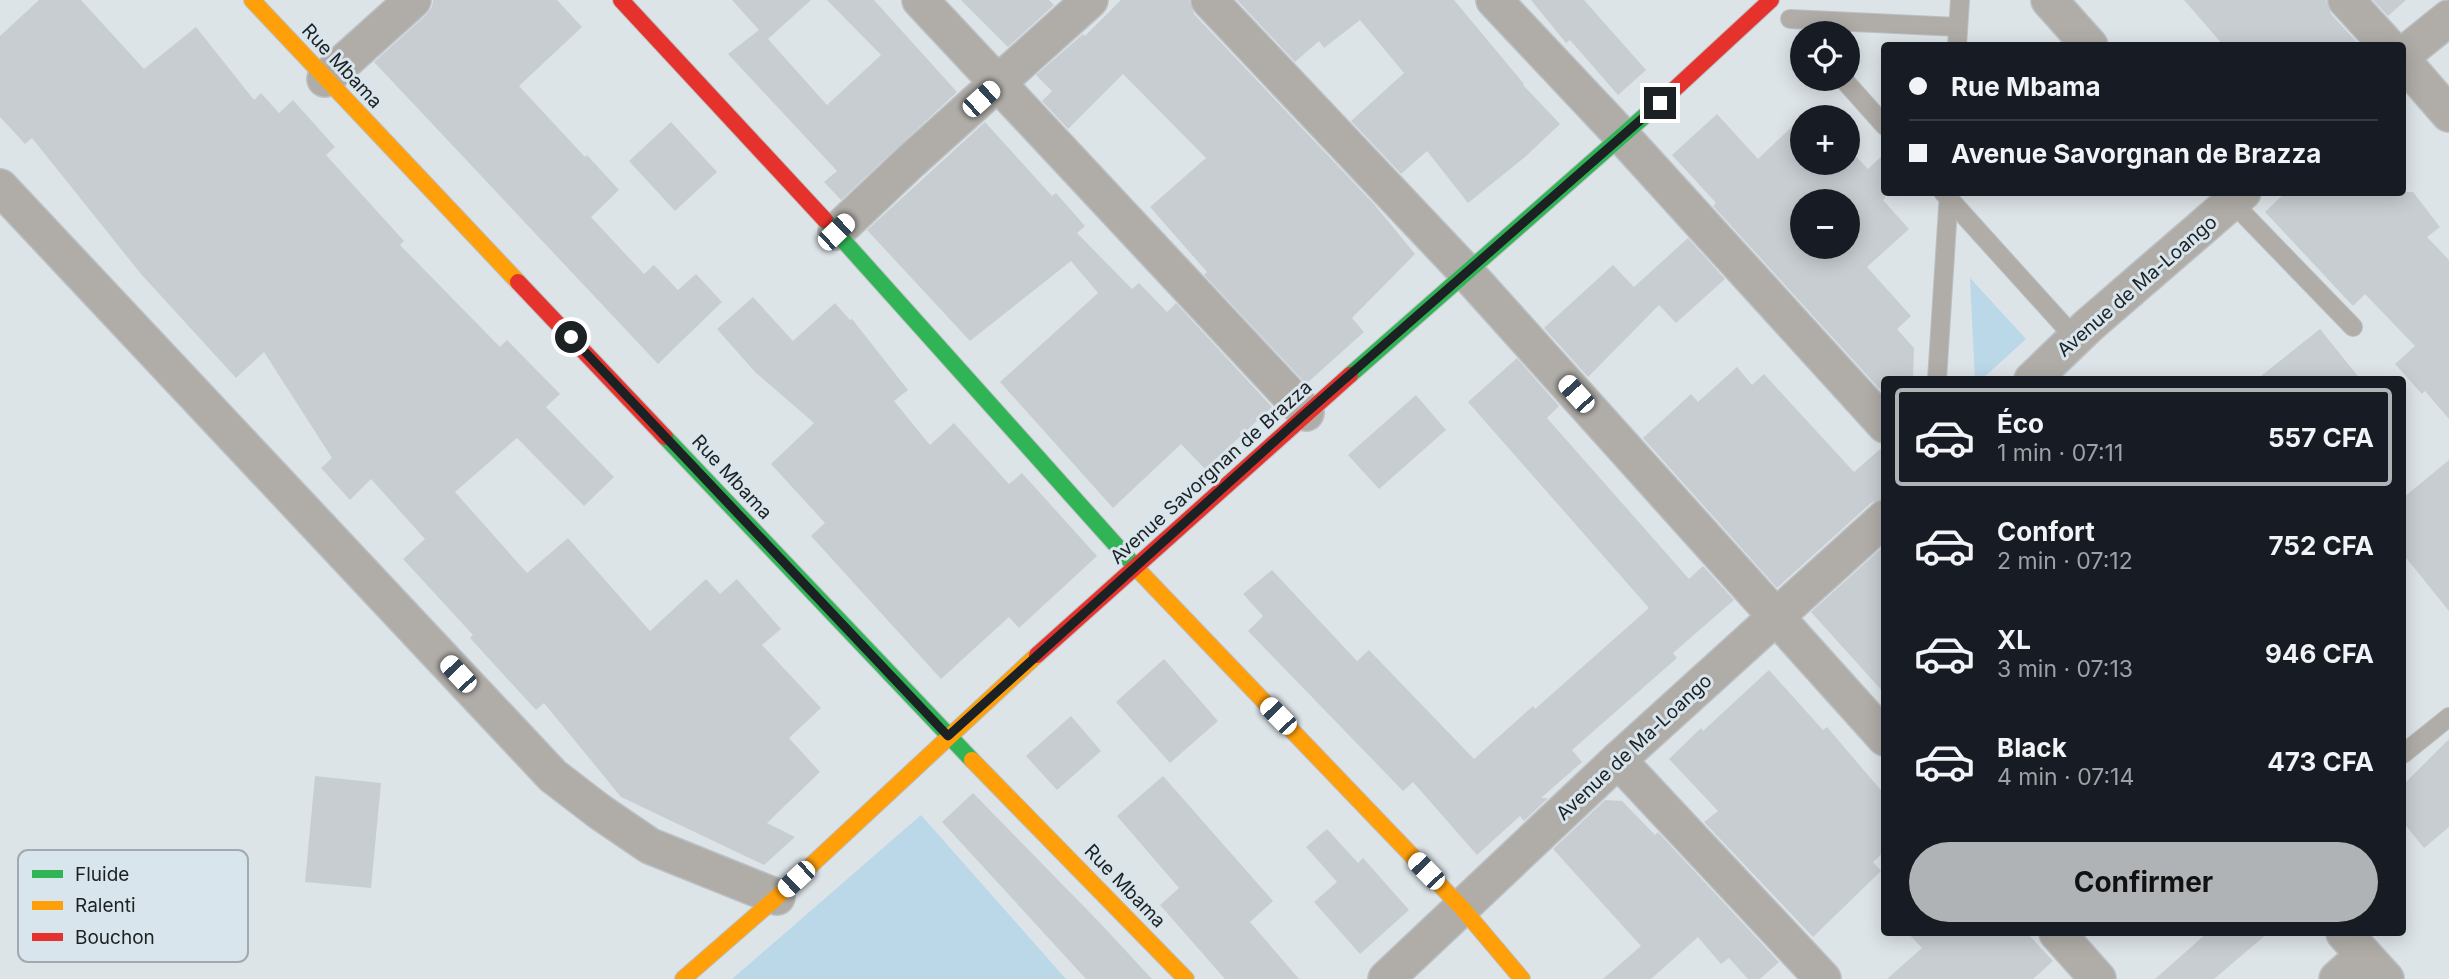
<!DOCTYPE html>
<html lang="fr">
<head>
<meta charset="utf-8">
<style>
	:root { --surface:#171b24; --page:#20242c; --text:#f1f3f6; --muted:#9ea1a6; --line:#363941; --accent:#b0b3b6 }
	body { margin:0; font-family:Inter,sans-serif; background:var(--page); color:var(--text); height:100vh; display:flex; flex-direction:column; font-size:26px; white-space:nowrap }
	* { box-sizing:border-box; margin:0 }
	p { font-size:23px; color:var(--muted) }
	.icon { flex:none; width:38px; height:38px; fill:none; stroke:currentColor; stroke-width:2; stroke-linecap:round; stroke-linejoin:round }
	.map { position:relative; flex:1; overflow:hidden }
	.details { position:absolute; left:1881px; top:376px; width:525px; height:560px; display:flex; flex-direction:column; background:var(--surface); border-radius:7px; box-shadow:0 4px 18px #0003 }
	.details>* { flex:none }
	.hud { position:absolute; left:1881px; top:42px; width:525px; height:154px; border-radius:7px; box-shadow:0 4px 18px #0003; display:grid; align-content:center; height:154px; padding:0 28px; background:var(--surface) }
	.fabs { position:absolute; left:1790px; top:21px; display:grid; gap:14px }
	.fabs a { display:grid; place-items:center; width:70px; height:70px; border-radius:50%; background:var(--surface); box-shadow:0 4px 18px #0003; font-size:35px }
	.end { position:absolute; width:32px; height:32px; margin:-16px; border:9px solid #1c2123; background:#fff; box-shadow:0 0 0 4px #fff }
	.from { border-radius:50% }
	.car { position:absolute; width:21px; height:42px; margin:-21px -10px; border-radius:9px; box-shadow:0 0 5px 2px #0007; background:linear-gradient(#fff 24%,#345 0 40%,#fff 0 76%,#345 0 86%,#fff 0) }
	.hud b { display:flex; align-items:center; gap:24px; height:66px; font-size:26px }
	.hud b+b { border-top:2px solid var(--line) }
	.hud i { width:18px; height:18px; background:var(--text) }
	ul { padding:12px 0 0; list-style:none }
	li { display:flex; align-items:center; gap:21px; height:98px; margin:0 14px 10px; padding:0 14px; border:4px solid transparent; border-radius:7px }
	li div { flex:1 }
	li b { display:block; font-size:26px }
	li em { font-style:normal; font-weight:700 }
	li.current { border-color:var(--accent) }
	li>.icon { width:63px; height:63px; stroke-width:1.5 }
	.action { display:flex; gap:14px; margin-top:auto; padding:14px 28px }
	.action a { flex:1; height:80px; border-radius:42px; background:var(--accent); color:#111; font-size:28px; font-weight:700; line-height:80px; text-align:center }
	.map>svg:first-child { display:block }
	.green { fill:#bbd8e9 }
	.building { fill:#c8cdd1; fill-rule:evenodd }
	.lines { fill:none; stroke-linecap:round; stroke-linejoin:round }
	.lane-casing { stroke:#bbc0c4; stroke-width:20 }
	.street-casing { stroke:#bbc0c4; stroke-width:38 }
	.fast-casing { stroke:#bbc0c4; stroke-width:18 }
	.slow-casing { stroke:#bbc0c4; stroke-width:18 }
	.jam-casing { stroke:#bbc0c4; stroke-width:18 }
	.lane { stroke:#b0ada8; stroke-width:18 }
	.street { stroke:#b0ada8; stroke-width:35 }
	.fast { stroke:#30b455; stroke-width:16 }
	.slow { stroke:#ff9f0a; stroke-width:16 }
	.jam { stroke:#e5322d; stroke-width:16 }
	.route { stroke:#1c2123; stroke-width:9 }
	.labels { text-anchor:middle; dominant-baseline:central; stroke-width:6; stroke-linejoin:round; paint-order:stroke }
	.street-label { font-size:19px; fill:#1c2123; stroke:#d9e5ec }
	.key { fill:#d9e5ec; stroke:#a0aab0; stroke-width:2 }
	.key-label { font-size:19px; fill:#1c2123 }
</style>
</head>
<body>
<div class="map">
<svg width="2449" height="979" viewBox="0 0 2449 979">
	<rect width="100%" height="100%" fill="#dde4e8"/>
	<g class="green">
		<path d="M 1970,278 L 2026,339 L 1981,380 L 1975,380 Z"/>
		<path d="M 921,815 L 1066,979 L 732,979 Z"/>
	</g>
	<g class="building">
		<path d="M 39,0 L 81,0 L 144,69 L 196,27 L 254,100 L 261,93 L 279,113 L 293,100 L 335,147 L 326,155 L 404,241 L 400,245 L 500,347 L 507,340 L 560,394 L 546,407 L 614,477 L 584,506 L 517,438 L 455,492 L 527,573 L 568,538 L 650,631 L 706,579 L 720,594 L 737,579 L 781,629 L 762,645 L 821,708 L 789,738 L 820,772 L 767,823 L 795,837 L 764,865 L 621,797 L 544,703 L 536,710 L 470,638 L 473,635 L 403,559 L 425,539 L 371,479 L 350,500 L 321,468 L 332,458 L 264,352 L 236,378 L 141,274 L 32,138 L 25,144 L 0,117 L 0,36 Z"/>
		<path d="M 433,0 L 557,0 L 582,27 L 519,86 L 585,157 L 587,155 L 619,190 L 591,217 L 644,274 L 654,265 L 678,290 L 696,274 L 722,302 L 658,364 L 374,62 L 426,15 L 432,7 Z"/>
		<path d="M 732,0 L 811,0 L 768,39 L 827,105 L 881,55 L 827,0 L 874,0 L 957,92 L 841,200 L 824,182 L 837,171 L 728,54 L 759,30 Z"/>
		<path d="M 961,0 L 1049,0 L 1054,5 L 1008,47 Z"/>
		<path d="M 1121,0 L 1189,0 L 1194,14 L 1374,204 L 1415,254 L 1352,318 L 1364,332 L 1306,384 L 1204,275 L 1207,272 L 1150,207 L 1206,158 L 1123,74 L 1068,129 L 1042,101 L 1052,91 L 1036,75 L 1083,34 L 1085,36 Z"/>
		<path d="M 1237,0 L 1454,0 L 1524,84 L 1523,85 L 1560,124 L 1525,157 L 1468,203 L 1427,151 L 1401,174 L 1351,121 L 1404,73 L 1360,20 L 1324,48 L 1319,41 L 1295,62 Z"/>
		<path d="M 1531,0 L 1584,0 L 1646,70 L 1618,95 L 1570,40 L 1566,43 Z"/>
		<path d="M 2184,0 L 2326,0 L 2331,14 L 2357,42 L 2354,46 L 2224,46 Z"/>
		<path d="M 2373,0 L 2406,0 L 2388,16 Z"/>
		<path d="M 1717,114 L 1758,159 L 1802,117 L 1802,163 L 1848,163 L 1848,148 L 1868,169 L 1885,153 L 1885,198 L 1883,200 L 1909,229 L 1867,267 L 1911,316 L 1897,329 L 1914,348 L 1913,380 L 1885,380 L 1885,395 L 1713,206 L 1716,203 L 1672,155 ZM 1802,201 L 1848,201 L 1848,247 L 1802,247 Z"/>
		<path d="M 671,122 L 717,172 L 675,211 L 629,161 Z"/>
		<path d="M 985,122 L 1052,196 L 1056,193 L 1085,226 L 1077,233 L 1132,289 L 1139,283 L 1167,312 L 1176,303 L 1272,407 L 1205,469 L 1181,444 L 1113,508 L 1000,382 L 1098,293 L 1071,261 L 970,341 L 867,230 Z"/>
		<path d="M 2286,192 L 2413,192 L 2440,227 L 2427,237 L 2449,260 L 2449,419 L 2425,391 L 2422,394 L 2395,364 L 2415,346 L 2365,294 L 2353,306 L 2265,212 Z"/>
		<path d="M 1688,238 L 1725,279 L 1676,323 L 1659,305 L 1588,377 L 1544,328 L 1613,265 L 1634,287 Z"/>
		<path d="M 753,297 L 793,341 L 835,303 L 850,320 L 852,319 L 908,390 L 894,401 L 930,445 L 954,423 L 1009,484 L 1022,473 L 1097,556 L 1019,628 L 1009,617 L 941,679 L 811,536 L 825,523 L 771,464 L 814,423 L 755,372 L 717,329 Z"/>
		<path d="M 2320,329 L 2361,380 L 2256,380 Z"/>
		<path d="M 1517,358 L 1559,406 L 1547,418 L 1689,579 L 1703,566 L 1734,600 L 1673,653 L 1677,658 L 1572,750 L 1582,762 L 1541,798 L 1548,798 L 1524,821 L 1520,816 L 1477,855 L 1413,782 L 1403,791 L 1248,631 L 1263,616 L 1243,594 L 1272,570 L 1357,661 L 1369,650 L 1474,759 L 1533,706 L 1535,709 L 1649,608 L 1468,402 Z"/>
		<path d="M 1737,367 L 1752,385 L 1764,374 L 1854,472 L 1885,445 L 1885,498 L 1871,503 L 1777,588 L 1643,438 L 1691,394 L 1698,402 Z"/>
		<path d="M 1416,395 L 1446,430 L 1379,489 L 1348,455 Z"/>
		<path d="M 2449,460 L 2449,611 L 2403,554 L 2403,498 Z"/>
		<path d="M 1885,545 L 1885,694 L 1811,612 Z"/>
		<path d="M 1164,659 L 1218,721 L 1170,763 L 1116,702 Z"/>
		<path d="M 1769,670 L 1823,730 L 1827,727 L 1885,795 L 1885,851 L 1873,862 L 1881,871 L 1813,937 L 1704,822 L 1718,811 L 1669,759 L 1701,728 L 1703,731 Z"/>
		<path d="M 1071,716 L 1101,751 L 1057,790 L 1026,756 Z"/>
		<path d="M 2449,739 L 2449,827 L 2424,848 L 2403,822 L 2403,785 Z"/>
		<path d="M 315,776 L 381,783 L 371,888 L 305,882 Z"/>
		<path d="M 1163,776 L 1273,901 L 1250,922 L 1299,979 L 1225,979 L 1160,905 L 1179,888 L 1117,816 Z"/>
		<path d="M 973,793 L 1101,924 L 1152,979 L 1086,979 L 942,822 Z"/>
		<path d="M 1605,800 L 1622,801 L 1655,835 L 1658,832 L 1779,962 L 1760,979 L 1748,979 L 1729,958 L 1721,964 L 1698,937 L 1651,979 L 1603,979 L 1641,946 L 1553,849 Z"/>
		<path d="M 1327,829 L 1358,863 L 1363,858 L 1409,910 L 1360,954 L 1314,902 L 1337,882 L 1306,847 Z"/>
		<path d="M 1908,933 L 2027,933 L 2053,961 L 2033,979 L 1887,979 L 1922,948 Z"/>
		<path d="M 2207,933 L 2268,933 L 2214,979 L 2155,979 Z"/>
	</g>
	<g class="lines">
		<defs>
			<g id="lane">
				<path d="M 1790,19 L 1958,27"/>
				<path d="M 1957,46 L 1960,0"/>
				<path d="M 1843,79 L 1885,126"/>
				<path d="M 1943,192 L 2075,338"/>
				<path d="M 2232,202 L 2353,327"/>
				<path d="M 1937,380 L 1949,192"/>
				<path d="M 2403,754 L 2449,717"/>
			</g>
			<g id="street">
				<path d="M 920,0 L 1306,413"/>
				<path d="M 1209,0 L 1467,273 L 1885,738"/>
				<path d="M 1494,0 L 1623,137 L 1885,425"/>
				<path d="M 2049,0 L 2090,46"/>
				<path d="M 2346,0 L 2388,46"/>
				<path d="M 2403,55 L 2449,18"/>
				<path d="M 2403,61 L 2449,114"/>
				<path d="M 325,79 L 413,0"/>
				<path d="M 0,187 L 553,776 L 600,812 L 650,846 L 777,897"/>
				<path d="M 836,232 L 911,161 L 1090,0"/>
				<path d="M 2032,380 L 2088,326 L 2243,192"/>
				<path d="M 1618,760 L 1823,979"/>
				<path d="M 2057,933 L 2098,979"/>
				<path d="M 2344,933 L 2386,979"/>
				<path d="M 1386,979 L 1618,760 L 1885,518"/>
				<path d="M 2337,979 L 2364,955"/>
			</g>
			<g id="fast">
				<path d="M 825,220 L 1141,573"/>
				<path d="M 1350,375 L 1665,98"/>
				<path d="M 665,437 L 972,760"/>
			</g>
			<g id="slow">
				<path d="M 252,0 L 518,282"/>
				<path d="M 1141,573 L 1462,908 L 1522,979"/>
				<path d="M 972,760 L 1186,979"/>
				<path d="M 683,979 L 777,897 L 1037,655"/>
			</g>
			<g id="jam">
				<path d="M 621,0 L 825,220"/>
				<path d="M 1665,98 L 1771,0"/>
				<path d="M 518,282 L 665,437"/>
				<path d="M 1037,655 L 1350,375"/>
			</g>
		</defs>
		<use href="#lane" class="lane-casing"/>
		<use href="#street" class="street-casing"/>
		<use href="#fast" class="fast-casing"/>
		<use href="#slow" class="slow-casing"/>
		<use href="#jam" class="jam-casing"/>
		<use href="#lane" class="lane"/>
		<use href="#street" class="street"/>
		<use href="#fast" class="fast"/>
		<use href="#slow" class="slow"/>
		<use href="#jam" class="jam"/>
	</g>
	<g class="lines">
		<path class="route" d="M 571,337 L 948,736 L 1306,413 L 1660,103"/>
	</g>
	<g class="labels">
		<g class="street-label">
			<text transform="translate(342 66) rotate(47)">Rue Mbama</text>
			<text transform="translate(2137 286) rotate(-41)">Avenue de Ma-Loango</text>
			<text transform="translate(1211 472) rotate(-42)">Avenue Savorgnan de Brazza</text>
			<text transform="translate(732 477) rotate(47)">Rue Mbama</text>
			<text transform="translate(1634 747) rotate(-43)">Avenue de Ma-Loango</text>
			<text transform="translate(1125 886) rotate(46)">Rue Mbama</text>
		</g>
	</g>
	<rect x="18" y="850" width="230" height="112" rx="10" class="key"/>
	<rect x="32" y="870" width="31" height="8" fill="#30b455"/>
	<rect x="32" y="901" width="31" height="9" fill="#ff9f0a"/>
	<rect x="32" y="933" width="31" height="8" fill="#e5322d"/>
	<g class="key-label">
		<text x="75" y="881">Fluide</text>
		<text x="75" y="912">Ralenti</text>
		<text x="75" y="944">Bouchon</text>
	</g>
</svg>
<div class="fabs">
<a><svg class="icon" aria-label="locate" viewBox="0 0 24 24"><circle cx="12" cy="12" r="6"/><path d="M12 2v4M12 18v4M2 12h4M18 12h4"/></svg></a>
<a>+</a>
<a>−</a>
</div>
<i class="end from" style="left:571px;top:337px"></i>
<i class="end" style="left:1660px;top:103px"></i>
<i class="car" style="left:981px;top:99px;rotate:48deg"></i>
<i class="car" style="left:836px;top:232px;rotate:46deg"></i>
<i class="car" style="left:1576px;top:394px;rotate:318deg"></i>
<i class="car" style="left:458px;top:674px;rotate:317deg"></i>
<i class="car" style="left:1278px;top:716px;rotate:316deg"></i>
<i class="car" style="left:1426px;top:871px;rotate:316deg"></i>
<i class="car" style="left:796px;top:879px;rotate:227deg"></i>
<div class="hud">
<b><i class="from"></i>Rue Mbama</b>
<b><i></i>Avenue Savorgnan de Brazza</b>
</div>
<section class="details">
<ul>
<li class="current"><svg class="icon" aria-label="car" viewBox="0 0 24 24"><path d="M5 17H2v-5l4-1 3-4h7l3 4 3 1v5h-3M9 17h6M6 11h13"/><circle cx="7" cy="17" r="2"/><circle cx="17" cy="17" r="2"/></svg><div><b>Éco</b><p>1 min · 07:11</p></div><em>557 CFA</em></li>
<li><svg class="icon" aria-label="car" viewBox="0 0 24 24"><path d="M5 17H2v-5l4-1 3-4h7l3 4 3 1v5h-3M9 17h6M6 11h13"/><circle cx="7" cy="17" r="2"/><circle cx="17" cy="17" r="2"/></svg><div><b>Confort</b><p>2 min · 07:12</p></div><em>752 CFA</em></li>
<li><svg class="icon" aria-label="car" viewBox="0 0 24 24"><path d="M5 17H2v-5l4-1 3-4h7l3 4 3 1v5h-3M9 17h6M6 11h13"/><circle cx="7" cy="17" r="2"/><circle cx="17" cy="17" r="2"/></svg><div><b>XL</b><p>3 min · 07:13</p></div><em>946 CFA</em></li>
<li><svg class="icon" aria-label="car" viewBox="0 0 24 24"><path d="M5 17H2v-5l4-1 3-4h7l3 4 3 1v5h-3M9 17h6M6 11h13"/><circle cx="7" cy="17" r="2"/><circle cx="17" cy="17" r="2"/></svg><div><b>Black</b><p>4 min · 07:14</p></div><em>473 CFA</em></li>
</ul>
<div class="action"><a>Confirmer</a></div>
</section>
</div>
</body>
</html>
